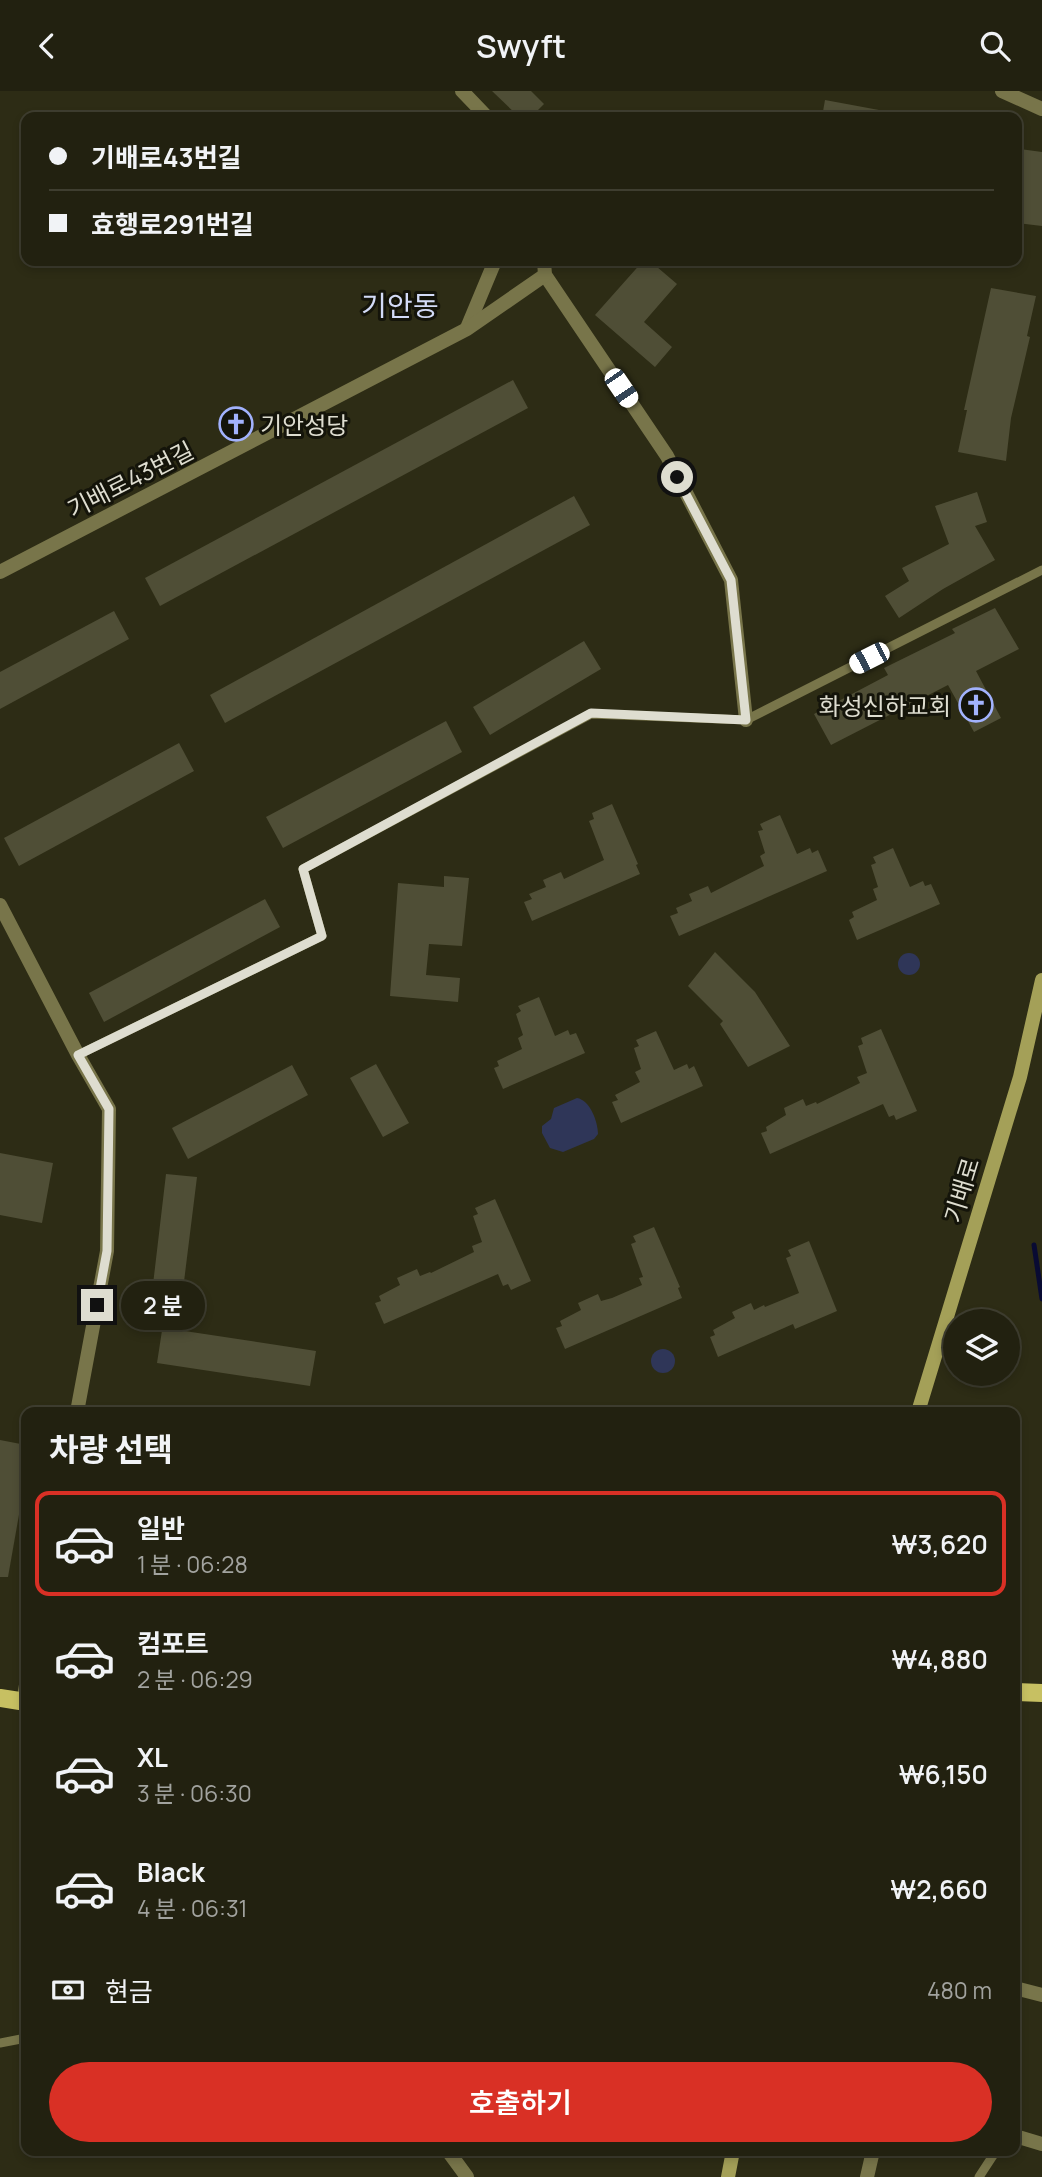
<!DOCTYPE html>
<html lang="ko">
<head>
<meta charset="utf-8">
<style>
	:root { --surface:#222110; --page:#2a2919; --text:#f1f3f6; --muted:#a2a39f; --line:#3f3e30; --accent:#d93025 }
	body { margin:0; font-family:Manrope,"Noto Sans KR",sans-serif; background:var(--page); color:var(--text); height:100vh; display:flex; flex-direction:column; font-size:26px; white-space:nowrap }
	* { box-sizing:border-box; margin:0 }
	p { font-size:23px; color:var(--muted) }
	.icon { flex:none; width:38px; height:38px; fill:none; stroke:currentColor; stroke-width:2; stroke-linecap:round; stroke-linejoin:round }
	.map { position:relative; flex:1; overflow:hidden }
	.drawer { position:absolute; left:21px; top:1316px; width:999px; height:749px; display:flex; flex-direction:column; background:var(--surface); border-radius:14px; box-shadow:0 4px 10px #0003,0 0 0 2px var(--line) }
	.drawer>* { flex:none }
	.top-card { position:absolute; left:21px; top:21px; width:1001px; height:154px; border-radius:14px; box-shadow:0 4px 10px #0003,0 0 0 2px var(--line); display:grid; align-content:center; height:154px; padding:0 28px; background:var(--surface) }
	.buttons { position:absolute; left:943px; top:1218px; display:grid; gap:14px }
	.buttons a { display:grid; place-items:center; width:77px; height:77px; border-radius:50%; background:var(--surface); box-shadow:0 4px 10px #0003,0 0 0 2px var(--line); font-size:35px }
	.end { position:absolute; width:32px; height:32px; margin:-16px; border:9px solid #deddd0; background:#111; box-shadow:0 0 0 4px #111 }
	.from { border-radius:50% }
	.bubble { position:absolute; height:49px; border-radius:24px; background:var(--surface); box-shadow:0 4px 10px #0003,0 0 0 2px var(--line); font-size:23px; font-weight:600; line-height:49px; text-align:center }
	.car { position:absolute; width:21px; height:42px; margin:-21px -10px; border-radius:9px; box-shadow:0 0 5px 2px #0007; background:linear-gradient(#fff 24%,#345 0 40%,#fff 0 76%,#345 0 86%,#fff 0) }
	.top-card b { display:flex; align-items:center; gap:24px; height:66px; font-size:26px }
	.top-card b+b { border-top:2px solid var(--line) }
	.top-card i { width:18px; height:18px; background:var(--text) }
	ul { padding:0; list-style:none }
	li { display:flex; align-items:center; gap:21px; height:105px; margin:0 14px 10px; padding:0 14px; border:4px solid transparent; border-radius:14px }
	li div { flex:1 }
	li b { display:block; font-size:26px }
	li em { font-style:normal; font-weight:600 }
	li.selected { border-color:var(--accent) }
	li>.icon { width:63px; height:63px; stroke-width:1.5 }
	h2 { padding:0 28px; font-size:32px; line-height:84px }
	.pay { display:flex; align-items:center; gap:18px; height:77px; padding:0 28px; font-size:26px }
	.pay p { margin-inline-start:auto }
	.primary-button { display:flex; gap:14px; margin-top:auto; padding:14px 28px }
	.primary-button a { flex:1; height:80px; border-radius:42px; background:var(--accent); color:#fff; font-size:28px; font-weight:600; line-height:80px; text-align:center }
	header { display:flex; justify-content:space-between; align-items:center; height:91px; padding:0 28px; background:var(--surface); font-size:32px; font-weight:600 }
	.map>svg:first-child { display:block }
	.green { fill:#2f3658 }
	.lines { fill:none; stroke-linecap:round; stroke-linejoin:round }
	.stream { stroke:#090b33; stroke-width:5 }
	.building { fill:#4f4e36 }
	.lane { stroke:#78754a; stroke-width:9 }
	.street { stroke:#78754a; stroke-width:14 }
	.secondary { stroke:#a4a058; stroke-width:14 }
	.primary { stroke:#c7c062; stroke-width:18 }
	.route { stroke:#deddd0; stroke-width:9 }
	.labels { text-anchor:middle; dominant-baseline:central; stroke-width:6; stroke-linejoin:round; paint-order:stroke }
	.poi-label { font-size:24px; fill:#deddd0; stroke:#14140a; text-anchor:start }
	.street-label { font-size:24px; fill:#deddd0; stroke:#14140a }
	.quarter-label { font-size:28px; fill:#d3dbf7; stroke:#14140a }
</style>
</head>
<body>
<header><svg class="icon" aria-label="back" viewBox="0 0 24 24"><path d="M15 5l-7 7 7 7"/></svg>Swyft<svg class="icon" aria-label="search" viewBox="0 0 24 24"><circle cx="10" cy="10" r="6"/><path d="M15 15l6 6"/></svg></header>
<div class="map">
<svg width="1042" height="2086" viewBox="0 0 1042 2086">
	<rect width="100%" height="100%" fill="#2d2c15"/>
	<g class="green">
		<circle cx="909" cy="873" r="11"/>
		<path d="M 577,1007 C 590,1009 598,1031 598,1043 L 594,1048 L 563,1061 L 550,1057 L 542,1042 L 542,1035 L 551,1028 L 554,1017 Z"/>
		<circle cx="663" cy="1270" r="12"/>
	</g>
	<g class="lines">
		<path class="stream" d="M 1034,1154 L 1042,1208"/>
	</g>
	<g class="building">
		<path d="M 492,0 L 531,0 L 544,13 L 531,26 L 519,26 Z"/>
		<path d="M 825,9 L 879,19 L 879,26 L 822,26 Z"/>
		<path d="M 1020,58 L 1042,61 L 1042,135 L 1017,132 Z"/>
		<path d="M 643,170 L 650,170 L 677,193 L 644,231 L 672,256 L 655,276 L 595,224 Z"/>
		<path d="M 991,197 L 1036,205 L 1027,245 L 1030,246 L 1011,327 L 1006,370 L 958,361 L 967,319 L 964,319 Z"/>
		<path d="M 513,289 L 528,317 L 160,515 L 145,487 Z"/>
		<path d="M 977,401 L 987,431 L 975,435 L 995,469 L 943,498 L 899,527 L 885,505 L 909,490 L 902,477 L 949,453 L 935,415 Z"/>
		<path d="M 574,405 L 590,434 L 225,632 L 210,604 Z"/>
		<path d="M 995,517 L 1019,558 L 976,580 L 1001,627 L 974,641 L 948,594 L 831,654 L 814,623 L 888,584 L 884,577 L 955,542 L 952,538 Z"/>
		<path d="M 114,520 L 129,548 L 0,618 L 0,581 Z"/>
		<path d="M 584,550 L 601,578 L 490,644 L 473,616 Z"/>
		<path d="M 446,630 L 462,661 L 283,757 L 266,726 Z"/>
		<path d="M 179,652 L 194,680 L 19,775 L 4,747 Z"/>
		<path d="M 612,713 L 638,773 L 636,774 L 640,783 L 532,830 L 524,811 L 532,808 L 529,803 L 546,796 L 543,789 L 561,781 L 564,788 L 604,769 L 589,730 L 594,728 L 592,722 Z"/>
		<path d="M 780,724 L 797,763 L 810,757 L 812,762 L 818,759 L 827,780 L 679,845 L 670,825 L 678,822 L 676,817 L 692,810 L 689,803 L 708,795 L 711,802 L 764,775 L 760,765 L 765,762 L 758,740 L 763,739 L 760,733 Z"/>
		<path d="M 893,757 L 910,796 L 923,790 L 925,795 L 931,793 L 940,813 L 857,849 L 849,829 L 854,826 L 852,821 L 877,809 L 873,798 L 878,796 L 871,774 L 876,772 L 873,766 Z"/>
		<path d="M 444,785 L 469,787 L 462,855 L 429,853 L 426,884 L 460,887 L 458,911 L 390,905 L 398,792 L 444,796 Z"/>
		<path d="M 265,808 L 280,836 L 104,931 L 89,902 Z"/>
		<path d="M 715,861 L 755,901 L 790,955 L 748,976 L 720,933 L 723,930 L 688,895 Z"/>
		<path d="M 539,906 L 555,945 L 568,939 L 570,944 L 576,942 L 585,962 L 503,998 L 494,977 L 499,975 L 497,970 L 522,958 L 518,947 L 523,944 L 516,923 L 521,920 L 518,915 Z"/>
		<path d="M 881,938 L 917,1020 L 896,1029 L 894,1024 L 889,1026 L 883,1013 L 770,1063 L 761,1042 L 767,1040 L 766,1036 L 786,1024 L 784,1017 L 803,1008 L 806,1015 L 816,1011 L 817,1013 L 860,992 L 857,986 L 867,982 L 858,955 L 863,953 L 861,947 Z"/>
		<path d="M 656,940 L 674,979 L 687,973 L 689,978 L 694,975 L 703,995 L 621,1032 L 612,1011 L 618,1009 L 615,1004 L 640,991 L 635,981 L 641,978 L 634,957 L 639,955 L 636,949 Z"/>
		<path d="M 376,973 L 409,1032 L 383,1046 L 350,987 Z"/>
		<path d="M 292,974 L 308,1004 L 188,1068 L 172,1037 Z"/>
		<path d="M 0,1062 L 53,1072 L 42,1132 L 0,1124 Z"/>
		<path d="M 166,1083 L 197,1086 L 178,1239 L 316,1260 L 310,1295 L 157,1272 L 165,1220 L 150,1219 Z"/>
		<path d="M 495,1108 L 531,1190 L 511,1199 L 508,1193 L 503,1195 L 498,1183 L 384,1233 L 375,1212 L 381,1210 L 379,1205 L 400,1194 L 397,1187 L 417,1178 L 420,1185 L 430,1181 L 431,1182 L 474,1161 L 472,1155 L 482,1151 L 473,1125 L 478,1123 L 475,1117 Z"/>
		<path d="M 654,1136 L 680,1196 L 678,1197 L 682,1207 L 565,1258 L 556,1237 L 562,1235 L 560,1230 L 581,1219 L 578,1212 L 598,1203 L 601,1210 L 612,1207 L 642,1194 L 639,1187 L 643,1186 L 631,1153 L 636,1151 L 633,1145 Z"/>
		<path d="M 809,1150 L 837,1220 L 795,1238 L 793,1233 L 718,1266 L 710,1246 L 715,1244 L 713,1239 L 735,1227 L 732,1221 L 751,1212 L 754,1219 L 764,1214 L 765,1216 L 799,1202 L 786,1167 L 791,1165 L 788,1159 Z"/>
		<path d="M 0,1349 L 26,1354 L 26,1384 L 8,1486 L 0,1486 Z"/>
	</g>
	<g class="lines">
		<g class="lane">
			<path d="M 78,964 L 322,845 L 303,778 L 591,623 L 746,629 L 1042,479"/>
			<path d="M 0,1952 L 26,1947"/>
			<path d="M 979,2086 L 996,2060"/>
		</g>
		<g class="street">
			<path d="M 462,0 L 487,26"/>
			<path d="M 1002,0 L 1042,18"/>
			<path d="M 544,170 L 545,184 L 667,365 L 731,489 L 746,629"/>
			<path d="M 467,237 L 495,170"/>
			<path d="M 0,481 L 467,238 L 545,184"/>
			<path d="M 0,814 L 78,964 L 109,1018 L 107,1160 L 77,1321"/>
			<path d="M 23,1611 L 26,1594"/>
			<path d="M 1015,1897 L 1042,1904"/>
			<path d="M 1015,2045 L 1042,2053"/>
			<path d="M 448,2060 L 467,2086"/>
			<path d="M 867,2086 L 873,2060"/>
		</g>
		<g class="secondary">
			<path d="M 918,1321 L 1020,986 L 1042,889"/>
			<path d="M 728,2086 L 733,2060"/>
		</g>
		<g class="primary">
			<path d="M 1015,1601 L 1042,1602"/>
			<path d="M 0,1607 L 26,1611"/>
		</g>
	</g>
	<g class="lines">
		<path class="route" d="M 97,1214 L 107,1160 L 109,1018 L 78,964 L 322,845 L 303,778 L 591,622 L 746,629 L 731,489 L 677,386"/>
	</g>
	<defs>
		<symbol id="church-ring" viewBox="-11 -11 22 22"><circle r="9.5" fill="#14140a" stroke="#a2b2fd" stroke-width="1.5"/><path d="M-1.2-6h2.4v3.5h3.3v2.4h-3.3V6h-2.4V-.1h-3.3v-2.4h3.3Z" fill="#a2b2fd"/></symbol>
	</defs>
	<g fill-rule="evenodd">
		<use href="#church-ring" x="217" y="314" width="38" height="38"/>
		<use href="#church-ring" x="957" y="595" width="38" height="38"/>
	</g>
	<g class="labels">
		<g class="poi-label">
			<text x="260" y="333">기안성당</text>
			<text x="951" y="614" text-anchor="end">화성신하교회</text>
		</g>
		<g class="street-label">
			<text transform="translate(130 388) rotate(-27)">기배로43번길</text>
			<text transform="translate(961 1099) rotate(-73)">기배로</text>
		</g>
		<g class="quarter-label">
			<text x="400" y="214">기안동</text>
		</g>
	</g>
</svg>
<div class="buttons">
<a><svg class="icon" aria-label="layers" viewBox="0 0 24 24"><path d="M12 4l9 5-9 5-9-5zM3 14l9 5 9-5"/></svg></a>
</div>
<i class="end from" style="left:677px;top:386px"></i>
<i class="end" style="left:97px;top:1214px"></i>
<div class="bubble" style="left:121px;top:1190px;width:84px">2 분</div>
<i class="car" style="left:621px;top:297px;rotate:146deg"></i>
<i class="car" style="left:869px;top:567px;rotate:243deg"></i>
<div class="top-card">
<b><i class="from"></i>기배로43번길</b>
<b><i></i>효행로291번길</b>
</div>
<section class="drawer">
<h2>차량 선택</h2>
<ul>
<li class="selected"><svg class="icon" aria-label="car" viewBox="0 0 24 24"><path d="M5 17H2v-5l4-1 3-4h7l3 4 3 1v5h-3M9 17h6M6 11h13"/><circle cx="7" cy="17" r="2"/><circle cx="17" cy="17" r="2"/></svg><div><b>일반</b><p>1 분 · 06:28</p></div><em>₩3,620</em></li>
<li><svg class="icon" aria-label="car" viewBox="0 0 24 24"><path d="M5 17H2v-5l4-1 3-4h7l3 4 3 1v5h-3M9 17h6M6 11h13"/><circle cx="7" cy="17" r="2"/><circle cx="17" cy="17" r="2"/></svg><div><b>컴포트</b><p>2 분 · 06:29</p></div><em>₩4,880</em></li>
<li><svg class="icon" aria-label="car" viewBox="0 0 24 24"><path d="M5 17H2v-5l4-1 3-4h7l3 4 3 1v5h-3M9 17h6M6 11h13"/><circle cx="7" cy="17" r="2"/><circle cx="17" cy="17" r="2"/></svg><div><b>XL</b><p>3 분 · 06:30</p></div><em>₩6,150</em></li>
<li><svg class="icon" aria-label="car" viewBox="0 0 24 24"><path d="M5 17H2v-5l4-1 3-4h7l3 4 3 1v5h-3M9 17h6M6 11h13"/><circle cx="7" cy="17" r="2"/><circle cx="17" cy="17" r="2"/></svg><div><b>Black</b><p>4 분 · 06:31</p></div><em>₩2,660</em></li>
</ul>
<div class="pay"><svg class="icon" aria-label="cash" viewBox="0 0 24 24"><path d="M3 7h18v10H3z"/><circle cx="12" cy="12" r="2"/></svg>현금<p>480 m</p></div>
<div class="primary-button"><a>호출하기</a></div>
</section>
</div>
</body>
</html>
